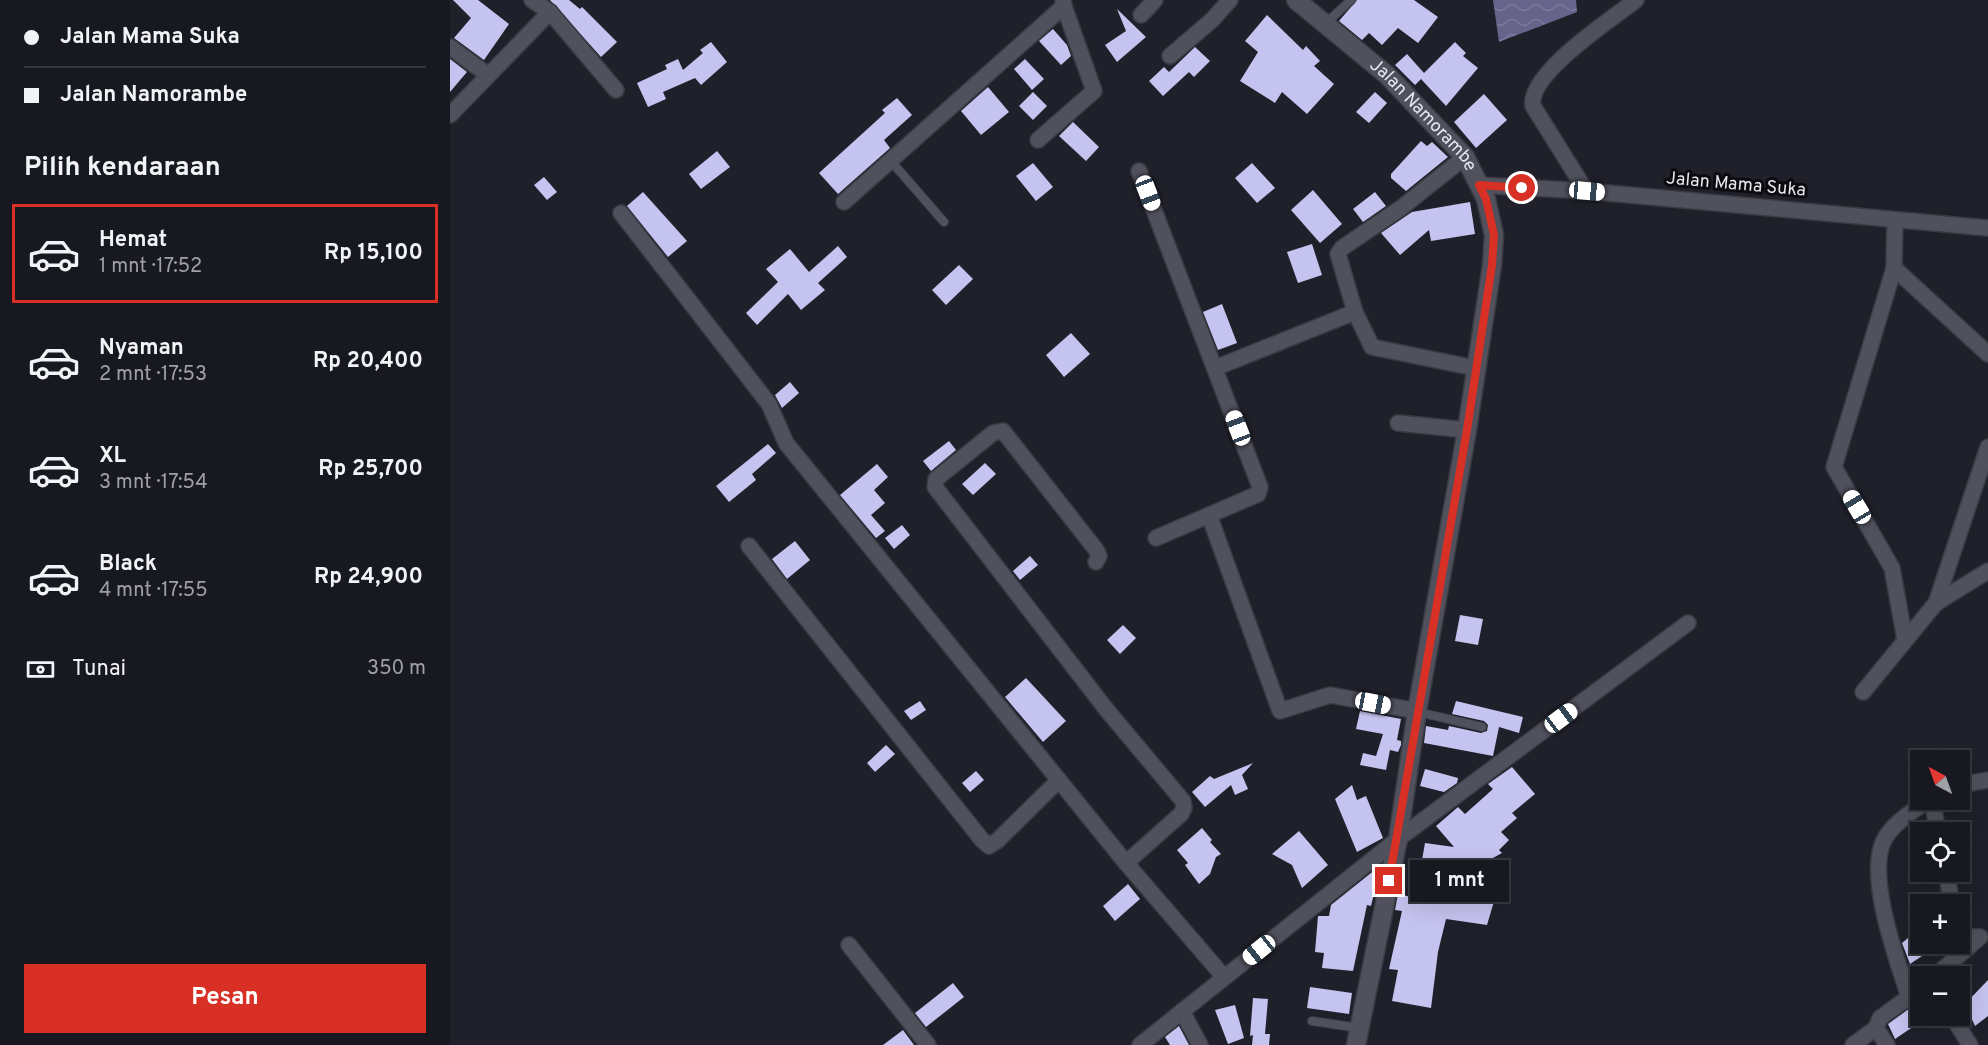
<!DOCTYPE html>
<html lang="id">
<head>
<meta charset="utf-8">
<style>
	:root { --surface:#181820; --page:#25252d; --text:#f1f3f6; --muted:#9fa0a5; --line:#36373e; --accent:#d93025 }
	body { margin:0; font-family:Overpass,sans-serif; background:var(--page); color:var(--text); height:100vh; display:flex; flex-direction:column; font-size:22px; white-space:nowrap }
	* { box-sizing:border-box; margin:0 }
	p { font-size:20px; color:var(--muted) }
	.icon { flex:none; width:33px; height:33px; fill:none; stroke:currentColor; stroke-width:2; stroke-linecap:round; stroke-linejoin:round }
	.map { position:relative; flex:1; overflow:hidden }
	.panel { display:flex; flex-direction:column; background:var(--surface); width:450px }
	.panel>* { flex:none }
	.guide { display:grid; align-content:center; height:132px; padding:0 24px; background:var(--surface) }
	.needle { width:39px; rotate:319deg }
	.controls { position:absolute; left:1460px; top:750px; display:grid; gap:12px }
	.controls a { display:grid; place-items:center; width:60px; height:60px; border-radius:0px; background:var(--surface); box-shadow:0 6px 24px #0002,0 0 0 2px var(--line); font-size:30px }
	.end { position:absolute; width:27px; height:27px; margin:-14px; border:8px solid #d93025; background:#fff; box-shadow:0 0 0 3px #fff }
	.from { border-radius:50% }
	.bubble { position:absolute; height:42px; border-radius:0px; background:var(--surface); box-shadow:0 6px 24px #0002,0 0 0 2px var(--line); font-size:20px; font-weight:700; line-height:42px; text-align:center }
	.car { position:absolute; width:18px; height:36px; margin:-18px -9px; border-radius:8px; box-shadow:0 0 4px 2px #0007; background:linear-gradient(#fff 24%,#345 0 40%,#fff 0 76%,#345 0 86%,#fff 0) }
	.guide b { display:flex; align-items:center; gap:21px; height:57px; font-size:22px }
	.guide b+b { border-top:2px solid var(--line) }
	.guide i { width:15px; height:15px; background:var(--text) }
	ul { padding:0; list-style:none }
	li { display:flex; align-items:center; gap:18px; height:99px; margin:0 12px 9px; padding:0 12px; border:3px solid transparent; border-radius:0px }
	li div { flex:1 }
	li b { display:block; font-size:22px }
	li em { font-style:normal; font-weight:700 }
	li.active { border-color:var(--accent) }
	li>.icon { width:54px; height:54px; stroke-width:1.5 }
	h2 { padding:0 24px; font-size:27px; line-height:72px }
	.pay { display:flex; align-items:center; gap:15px; height:66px; padding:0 24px; font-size:22px }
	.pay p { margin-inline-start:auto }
	.button { display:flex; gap:12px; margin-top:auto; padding:12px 24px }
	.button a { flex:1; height:69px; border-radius:0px; background:var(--accent); color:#fff; font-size:24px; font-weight:700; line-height:69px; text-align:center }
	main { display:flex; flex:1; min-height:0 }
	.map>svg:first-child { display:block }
	.water { fill:url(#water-waves) }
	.building { fill:#c5c3ef }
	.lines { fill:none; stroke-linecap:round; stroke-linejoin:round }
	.service-casing { stroke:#3a3a43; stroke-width:10 }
	.minor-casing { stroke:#3a3a43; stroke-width:18 }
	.secondary-casing { stroke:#3a3a43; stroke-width:21 }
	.service { stroke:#51515e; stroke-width:8 }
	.minor { stroke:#51515e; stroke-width:15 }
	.secondary { stroke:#51515e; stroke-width:18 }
	.route { stroke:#d93025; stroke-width:8 }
	.labels { text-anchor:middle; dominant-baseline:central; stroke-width:6; stroke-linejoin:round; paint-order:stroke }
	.street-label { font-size:18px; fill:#e6e6ee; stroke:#0a0a0f }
</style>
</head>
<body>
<main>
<section class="panel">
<div class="guide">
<b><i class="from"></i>Jalan Mama Suka</b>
<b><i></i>Jalan Namorambe</b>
</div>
<h2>Pilih kendaraan</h2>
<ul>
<li class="active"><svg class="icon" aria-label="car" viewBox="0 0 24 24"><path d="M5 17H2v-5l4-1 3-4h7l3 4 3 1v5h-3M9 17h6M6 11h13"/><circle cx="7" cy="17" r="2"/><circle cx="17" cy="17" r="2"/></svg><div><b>Hemat</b><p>1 mnt · 17:52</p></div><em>Rp 15,100</em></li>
<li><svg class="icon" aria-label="car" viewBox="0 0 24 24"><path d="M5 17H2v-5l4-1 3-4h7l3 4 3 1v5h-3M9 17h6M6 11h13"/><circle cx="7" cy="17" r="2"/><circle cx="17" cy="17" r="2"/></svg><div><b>Nyaman</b><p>2 mnt · 17:53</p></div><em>Rp 20,400</em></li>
<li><svg class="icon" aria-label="car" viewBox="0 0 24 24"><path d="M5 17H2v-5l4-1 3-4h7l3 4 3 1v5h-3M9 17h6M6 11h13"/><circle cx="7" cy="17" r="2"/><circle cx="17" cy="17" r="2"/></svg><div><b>XL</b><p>3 mnt · 17:54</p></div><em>Rp 25,700</em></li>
<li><svg class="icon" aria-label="car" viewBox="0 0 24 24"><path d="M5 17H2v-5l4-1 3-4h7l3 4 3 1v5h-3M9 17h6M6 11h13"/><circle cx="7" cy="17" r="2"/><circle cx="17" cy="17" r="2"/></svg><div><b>Black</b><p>4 mnt · 17:55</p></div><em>Rp 24,900</em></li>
</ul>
<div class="pay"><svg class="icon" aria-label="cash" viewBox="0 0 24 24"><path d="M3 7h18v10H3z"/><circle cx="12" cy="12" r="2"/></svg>Tunai<p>350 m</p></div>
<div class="button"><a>Pesan</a></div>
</section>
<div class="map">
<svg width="1538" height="1045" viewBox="0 0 1538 1045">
	<defs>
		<pattern id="water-waves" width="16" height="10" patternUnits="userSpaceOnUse" patternTransform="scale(1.5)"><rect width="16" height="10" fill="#66648b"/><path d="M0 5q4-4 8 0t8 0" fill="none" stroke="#7c7a9c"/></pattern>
	</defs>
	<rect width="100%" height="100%" fill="#20202b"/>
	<path class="water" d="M 1043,0 L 1126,0 L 1127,12 L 1049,42 Z"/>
	<g class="building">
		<path d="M 3,0 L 28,0 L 59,24 L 34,60 L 4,38 L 21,18 Z"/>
		<path d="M 100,0 L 119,0 L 130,9 L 132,7 L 167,42 L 151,57 Z"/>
		<path d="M 907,0 L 964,0 L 988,17 L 968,43 L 948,28 L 932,45 L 919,33 L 912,40 L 889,21 Z"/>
		<path d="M 667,9 L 696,37 L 667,62 L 655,45 L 676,31 Z"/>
		<path d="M 817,15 L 853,50 L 856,46 L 870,61 L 864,66 L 884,84 L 857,114 L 832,92 L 825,103 L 790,81 L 808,52 L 795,41 Z"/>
		<path d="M 603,29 L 617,45 L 621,56 L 611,65 L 589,41 Z"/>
		<path d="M 261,42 L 277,62 L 251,85 L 245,78 L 213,92 L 216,99 L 198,107 L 187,83 L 217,69 L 215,65 L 228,59 L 233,70 L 253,53 L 250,50 Z"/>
		<path d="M 1005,42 L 1016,53 L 1013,56 L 1028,68 L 996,106 L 971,79 L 965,85 L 945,65 L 957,54 L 974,73 Z"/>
		<path d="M 745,47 L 760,61 L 744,77 L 739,72 L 713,96 L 699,81 L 714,67 L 719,72 Z"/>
		<path d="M 0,59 L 17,72 L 0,92 Z"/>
		<path d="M 575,59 L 594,79 L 582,90 L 564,69 Z"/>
		<path d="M 538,87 L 559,112 L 531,135 L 511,111 Z"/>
		<path d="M 583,92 L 597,106 L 583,120 L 569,106 Z"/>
		<path d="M 925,92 L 937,103 L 919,123 L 906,112 Z"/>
		<path d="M 1034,94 L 1057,120 L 1026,148 L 1004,122 Z"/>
		<path d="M 447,98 L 462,115 L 434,140 L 440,148 L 388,194 L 369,173 L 435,113 L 432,110 Z"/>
		<path d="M 623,122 L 649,147 L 636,161 L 609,136 Z"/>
		<path d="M 971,141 L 977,146 L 982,142 L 998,157 L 956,191 L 941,178 L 941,174 Z"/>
		<path d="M 267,151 L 280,167 L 251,189 L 239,174 Z"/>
		<path d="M 583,163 L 603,187 L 586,201 L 566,176 Z"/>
		<path d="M 802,163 L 825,188 L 807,203 L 785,178 Z"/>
		<path d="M 94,177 L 107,192 L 97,200 L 84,185 Z"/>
		<path d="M 863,190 L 892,224 L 870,243 L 841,210 Z"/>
		<path d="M 193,192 L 237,241 L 218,257 L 177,206 Z"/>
		<path d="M 925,192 L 936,206 L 913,222 L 903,209 Z"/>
		<path d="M 1020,202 L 1025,234 L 981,241 L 979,230 L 950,255 L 931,233 L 962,212 Z"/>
		<path d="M 862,244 L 872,275 L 848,283 L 837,252 Z"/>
		<path d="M 388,246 L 397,257 L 368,283 L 375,290 L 351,310 L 338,294 L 307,325 L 296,313 L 328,282 L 316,269 L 340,249 L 359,272 Z"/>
		<path d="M 509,265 L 523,279 L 496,305 L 482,290 Z"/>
		<path d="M 772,304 L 787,343 L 768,350 L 753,312 Z"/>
		<path d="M 621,333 L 640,354 L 614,377 L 596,355 Z"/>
		<path d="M 340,382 L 349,393 L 332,408 L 325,395 Z"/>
		<path d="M 499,441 L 506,450 L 481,471 L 473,461 Z"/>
		<path d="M 318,444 L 326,453 L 302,474 L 306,480 L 279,502 L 266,486 Z"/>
		<path d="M 535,463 L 546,474 L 523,495 L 512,484 Z"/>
		<path d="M 427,464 L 438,477 L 424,490 L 435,503 L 421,515 L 435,531 L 426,538 L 390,495 Z"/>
		<path d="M 452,525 L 460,535 L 444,549 L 435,538 Z"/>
		<path d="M 345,541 L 360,560 L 337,579 L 322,559 Z"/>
		<path d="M 580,556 L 588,565 L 570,580 L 563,571 Z"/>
		<path d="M 1010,615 L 1033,619 L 1028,645 L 1005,641 Z"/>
		<path d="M 673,625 L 686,638 L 670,654 L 657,640 Z"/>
		<path d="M 576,678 L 616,721 L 593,742 L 555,697 Z"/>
		<path d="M 470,701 L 476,710 L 461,720 L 454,711 Z"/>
		<path d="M 1006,701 L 1073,717 L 1069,733 L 1049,727 L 1043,756 L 974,743 L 976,726 L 998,730 L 999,726 L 1031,733 L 1037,731 L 1038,725 L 1034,721 L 1002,714 Z"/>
		<path d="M 910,711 L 951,719 L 947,740 L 951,741 L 951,745 L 948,752 L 940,750 L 936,770 L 910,765 L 913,753 L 926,756 L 933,734 L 906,729 Z"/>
		<path d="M 436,745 L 445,754 L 425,772 L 417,763 Z"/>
		<path d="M 803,763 L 792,775 L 798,789 L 785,795 L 781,785 L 755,807 L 742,792 L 760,776 L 764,779 Z"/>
		<path d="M 1062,767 L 1085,794 L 1062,813 L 1067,818 L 1051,832 L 1059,840 L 1049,850 L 1052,853 L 1032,864 L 1024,893 L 1045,898 L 1037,925 L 996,919 L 988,952 L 981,1008 L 942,1001 L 948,970 L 939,969 L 952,911 L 945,910 L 948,894 L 966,898 L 975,860 L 972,860 L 975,843 L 1004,847 L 986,826 L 1008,807 L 1015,814 L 1043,789 L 1038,784 Z"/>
		<path d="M 975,769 L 1008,778 L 1007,783 L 994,792 L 970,786 Z"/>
		<path d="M 526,771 L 534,780 L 520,792 L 512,783 Z"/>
		<path d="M 902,785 L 907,800 L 916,796 L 933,838 L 907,852 L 885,799 Z"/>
		<path d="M 752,828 L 762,840 L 760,842 L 771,854 L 766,857 L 760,874 L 749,884 L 735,865 L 738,863 L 727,850 Z"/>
		<path d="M 849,831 L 878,865 L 852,888 L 842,865 L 822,854 Z"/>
		<path d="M 931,865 L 921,906 L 917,905 L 903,971 L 872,968 L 874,953 L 865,952 L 868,916 L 879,916 L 881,905 Z"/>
		<path d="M 678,884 L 690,899 L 665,921 L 653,906 Z"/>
		<path d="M 1470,928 L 1470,944 L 1490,944 L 1460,964 L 1452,943 Z"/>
		<path d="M 1538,980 L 1538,1016 L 1525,1026 L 1515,1004 Z"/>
		<path d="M 503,983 L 514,997 L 476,1027 L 465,1013 Z"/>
		<path d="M 860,987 L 902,993 L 899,1014 L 857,1008 Z"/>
		<path d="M 803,998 L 818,999 L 815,1034 L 820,1034 L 819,1045 L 802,1045 L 803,1035 L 800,1036 Z"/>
		<path d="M 1467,1003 L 1470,1016 L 1476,1018 L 1445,1039 L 1438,1024 Z"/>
		<path d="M 785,1005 L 794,1038 L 778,1044 L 765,1010 Z"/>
		<path d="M 729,1026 L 739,1045 L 720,1045 L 715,1037 Z"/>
		<path d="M 453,1030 L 464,1045 L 433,1045 Z"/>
	</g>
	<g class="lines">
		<defs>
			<g id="service">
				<path d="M 875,24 L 901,0"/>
				<path d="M 440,160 L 494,222"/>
				<path d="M 968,712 L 1032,727"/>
				<path d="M 862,1021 L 909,1028"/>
			</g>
			<g id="minor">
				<path d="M 82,0 L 100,12 L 166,90"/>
				<path d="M 691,15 L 705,0"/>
				<path d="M 0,47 L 38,75"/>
				<path d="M 720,56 L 762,20 L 780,0"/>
				<path d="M 0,115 L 100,12"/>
				<path d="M 588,140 L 644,91 L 614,6"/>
				<path d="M 1015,157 L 951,208 L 892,248 L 888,254 L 905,312 L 922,347 L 1025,368"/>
				<path d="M 689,171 L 810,487 L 808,494 L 706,538"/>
				<path d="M 1029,185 L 1136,191 L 1538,228"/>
				<path d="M 1136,191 L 1083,106 C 1077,74 1162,19 1186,0"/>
				<path d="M 394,202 L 614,6 L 613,0"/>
				<path d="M 171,213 L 319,404 L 336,443 L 676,863 L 774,977"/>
				<path d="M 1445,220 L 1444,268 L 1538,354"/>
				<path d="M 1444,268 L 1384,467 L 1442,568 L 1455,640"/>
				<path d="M 765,368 L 905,312"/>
				<path d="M 948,423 L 1017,430"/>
				<path d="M 759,515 L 830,711 L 880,695 L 967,711"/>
				<path d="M 299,546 L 532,840 L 539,846 L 547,841 L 609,780"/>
				<path d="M 646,562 L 649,556 L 647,551 L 553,431 L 543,433 L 486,479 L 485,487 L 656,709 L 733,801 L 734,808 L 731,814 L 676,863"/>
				<path d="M 1486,603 L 1538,571"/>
				<path d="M 1413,692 L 1486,603 L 1538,447"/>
				<path d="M 1509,785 L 1538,780"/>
				<path d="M 1482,800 L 1488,832"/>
				<path d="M 1496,872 L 1502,904"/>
				<path d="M 399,945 L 478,1045"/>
				<path d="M 1485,976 L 1530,937 L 1514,937 L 1509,932"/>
				<path d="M 1459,997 C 1447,960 1416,876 1434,840 C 1443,823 1463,811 1478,800"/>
				<path d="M 732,1011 L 750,1045"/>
				<path d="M 1502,1016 L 1520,1045"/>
				<path d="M 1426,1028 L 1437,1045"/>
				<path d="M 690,1045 L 948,839 L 1238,623"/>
				<path d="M 1403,1045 L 1426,1028 L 1430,1018 L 1470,989"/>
			</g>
			<g id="secondary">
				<path id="s1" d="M 846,0 L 937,75 L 1015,157 L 1036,199 L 1044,235 L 1042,265 L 1017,430 L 967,711 L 948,839 L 906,1045"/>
			</g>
		</defs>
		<use href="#service" class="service-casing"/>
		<use href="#minor" class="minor-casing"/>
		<use href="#secondary" class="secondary-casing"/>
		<use href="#service" class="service"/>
		<use href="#minor" class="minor"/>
		<use href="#secondary" class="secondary"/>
	</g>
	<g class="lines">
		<path class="route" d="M 939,881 L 1017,430 L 1042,265 L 1044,235 L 1036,199 L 1029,185 L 1072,188"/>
	</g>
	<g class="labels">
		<g class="street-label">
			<text stroke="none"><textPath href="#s1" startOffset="172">Jalan Namorambe</textPath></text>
			<text transform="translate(1286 185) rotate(5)">Jalan Mama Suka</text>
		</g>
	</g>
</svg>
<div class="controls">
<a><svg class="needle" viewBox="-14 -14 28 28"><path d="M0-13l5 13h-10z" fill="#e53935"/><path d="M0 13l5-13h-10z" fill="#9fa0a5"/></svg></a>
<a><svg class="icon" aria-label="locate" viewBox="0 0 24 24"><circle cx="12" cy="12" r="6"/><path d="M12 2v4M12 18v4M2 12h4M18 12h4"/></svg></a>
<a>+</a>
<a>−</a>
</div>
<i class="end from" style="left:1072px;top:188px"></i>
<i class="end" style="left:939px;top:881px"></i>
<div class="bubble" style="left:960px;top:860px;width:99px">1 mnt</div>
<i class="car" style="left:1137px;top:191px;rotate:95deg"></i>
<i class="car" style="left:698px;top:193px;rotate:159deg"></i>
<i class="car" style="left:788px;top:428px;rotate:339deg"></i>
<i class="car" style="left:1407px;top:507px;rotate:329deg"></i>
<i class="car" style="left:923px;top:703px;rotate:101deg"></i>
<i class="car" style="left:1111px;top:718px;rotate:53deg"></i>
<i class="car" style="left:809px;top:950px;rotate:231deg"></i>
</div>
</main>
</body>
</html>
